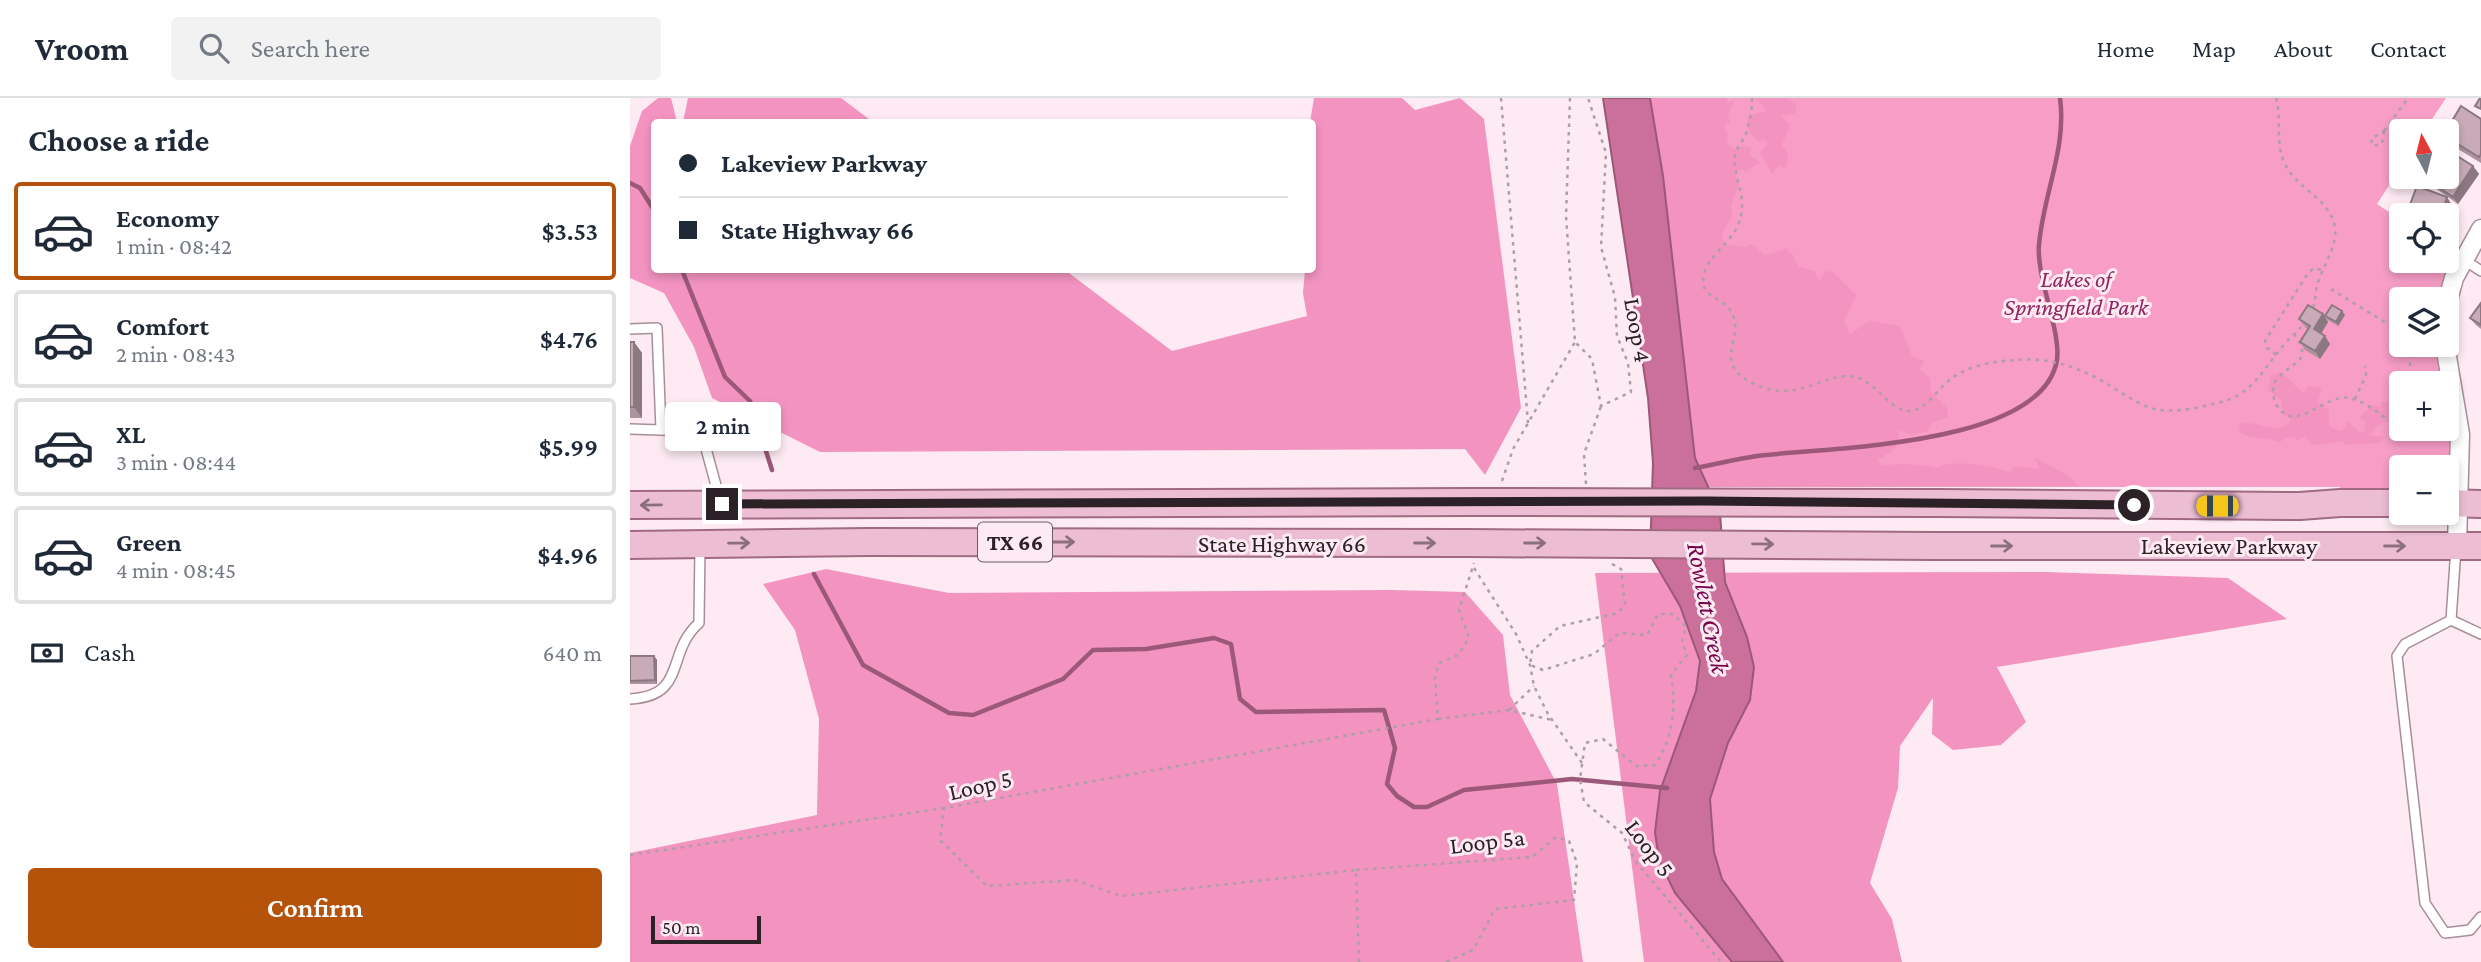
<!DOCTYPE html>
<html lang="en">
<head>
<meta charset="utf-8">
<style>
	:root { --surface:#fff; --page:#f2f2f3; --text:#1f2937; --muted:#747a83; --line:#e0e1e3; --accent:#b45309 }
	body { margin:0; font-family:"Crimson Pro",serif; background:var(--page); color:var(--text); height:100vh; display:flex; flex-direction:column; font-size:26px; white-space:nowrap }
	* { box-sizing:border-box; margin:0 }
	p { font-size:23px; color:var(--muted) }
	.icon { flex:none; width:38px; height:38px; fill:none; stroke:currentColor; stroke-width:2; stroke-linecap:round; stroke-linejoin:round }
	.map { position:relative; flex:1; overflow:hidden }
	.drawer { display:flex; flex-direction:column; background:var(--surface); width:630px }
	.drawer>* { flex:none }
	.banner { position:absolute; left:21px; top:21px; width:665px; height:154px; border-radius:7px; box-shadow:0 4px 10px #0003; display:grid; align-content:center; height:154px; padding:0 28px; background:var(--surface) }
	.needle { width:46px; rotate:353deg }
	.fabs { position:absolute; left:1759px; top:21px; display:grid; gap:14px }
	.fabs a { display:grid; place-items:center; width:70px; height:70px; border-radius:7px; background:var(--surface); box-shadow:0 4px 10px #0003; font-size:35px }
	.scale { position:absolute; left:21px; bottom:18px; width:110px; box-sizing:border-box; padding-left:7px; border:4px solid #2c2126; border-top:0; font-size:19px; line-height:24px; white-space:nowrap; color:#2c2126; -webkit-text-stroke:5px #fdeaf2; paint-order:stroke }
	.end { position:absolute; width:32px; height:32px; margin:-16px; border:9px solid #2c2126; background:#fff; box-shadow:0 0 0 4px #fff }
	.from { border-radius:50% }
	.bubble { position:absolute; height:49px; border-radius:7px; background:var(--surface); box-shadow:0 4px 10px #0003; font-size:23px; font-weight:600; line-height:49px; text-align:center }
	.car { position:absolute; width:21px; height:42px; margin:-21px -10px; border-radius:9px; box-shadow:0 0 5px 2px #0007; background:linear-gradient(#f5c518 24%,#345 0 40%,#f5c518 0 76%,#345 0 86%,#f5c518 0) }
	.banner b { display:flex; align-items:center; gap:24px; height:66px; font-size:26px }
	.banner b+b { border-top:2px solid var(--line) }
	.banner i { width:18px; height:18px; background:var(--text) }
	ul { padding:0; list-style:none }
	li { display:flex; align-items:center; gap:21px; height:98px; margin:0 14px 10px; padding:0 14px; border:4px solid var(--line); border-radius:7px }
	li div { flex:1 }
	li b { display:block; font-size:26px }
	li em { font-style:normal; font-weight:600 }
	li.current { border-color:var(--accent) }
	li>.icon { width:63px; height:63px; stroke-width:1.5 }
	h2 { padding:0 28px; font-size:32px; line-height:84px }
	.pay { display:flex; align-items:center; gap:18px; height:77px; padding:0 28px; font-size:26px }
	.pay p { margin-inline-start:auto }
	.cta { display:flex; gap:14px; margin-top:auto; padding:14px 28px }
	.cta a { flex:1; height:80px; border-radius:7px; background:var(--accent); color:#fff; font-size:28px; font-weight:600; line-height:80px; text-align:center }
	header { display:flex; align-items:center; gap:42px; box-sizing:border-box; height:98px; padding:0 35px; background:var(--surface); border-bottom:2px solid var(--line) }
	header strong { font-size:33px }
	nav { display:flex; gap:38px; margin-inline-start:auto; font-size:24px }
	.search { width:490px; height:63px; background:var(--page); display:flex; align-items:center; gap:18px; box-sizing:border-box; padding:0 24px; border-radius:7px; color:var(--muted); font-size:26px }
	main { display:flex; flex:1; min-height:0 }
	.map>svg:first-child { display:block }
	.green { fill:#f79dc6 }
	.forest { fill:#f394c0 }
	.water { fill:#cb709b; stroke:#9b5878; stroke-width:2 }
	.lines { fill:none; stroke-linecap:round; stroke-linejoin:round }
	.stream { stroke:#9b5878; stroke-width:4.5 }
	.service-casing { stroke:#a98d99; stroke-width:12 }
	.minor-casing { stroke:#a98d99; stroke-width:21 }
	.primary-casing { stroke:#a16a83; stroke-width:30 }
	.path { stroke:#ae9ea5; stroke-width:2.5; stroke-dasharray:3.5 5; stroke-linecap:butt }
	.service { stroke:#fff; stroke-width:9 }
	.minor { stroke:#fff; stroke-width:18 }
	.primary { stroke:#ecbdd3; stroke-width:26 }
	.primary-bridge-casing { stroke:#a16a83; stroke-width:30; stroke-linecap:butt }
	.primary-bridge { stroke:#ecbdd3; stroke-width:26 }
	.wall { fill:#ac939d }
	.shaded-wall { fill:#8c7880 }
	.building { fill:#c8abb7; stroke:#8c7880; stroke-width:2 }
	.oneway { stroke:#8c6f7c }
	.route { stroke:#2c2126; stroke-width:9 }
	.labels { text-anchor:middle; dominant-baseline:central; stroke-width:6; stroke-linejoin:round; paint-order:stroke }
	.shield { fill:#fdeaf2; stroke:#6b5d63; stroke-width:2 }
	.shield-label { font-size:23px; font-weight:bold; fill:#2c2126 }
	.park-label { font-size:24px; font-style:italic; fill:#902360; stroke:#fdeaf2 }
	.street-label { font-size:24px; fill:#2c2126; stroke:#fdeaf2 }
	.water-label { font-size:26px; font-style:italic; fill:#77004b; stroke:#fdeaf2 }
</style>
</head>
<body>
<header>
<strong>Vroom</strong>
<div class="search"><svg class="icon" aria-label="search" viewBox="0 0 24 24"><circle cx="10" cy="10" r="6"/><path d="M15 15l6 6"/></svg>Search here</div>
<nav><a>Home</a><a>Map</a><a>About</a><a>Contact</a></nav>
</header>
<main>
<section class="drawer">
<h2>Choose a ride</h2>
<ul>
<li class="current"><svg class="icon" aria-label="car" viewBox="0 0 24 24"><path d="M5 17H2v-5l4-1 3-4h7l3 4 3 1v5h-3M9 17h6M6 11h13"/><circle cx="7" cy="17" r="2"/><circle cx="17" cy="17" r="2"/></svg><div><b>Economy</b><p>1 min · 08:42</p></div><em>$3.53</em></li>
<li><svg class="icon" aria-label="car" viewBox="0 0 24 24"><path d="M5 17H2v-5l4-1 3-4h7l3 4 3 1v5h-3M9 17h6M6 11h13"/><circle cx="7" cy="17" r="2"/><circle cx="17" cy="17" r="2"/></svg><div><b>Comfort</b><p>2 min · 08:43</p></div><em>$4.76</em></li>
<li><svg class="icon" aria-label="car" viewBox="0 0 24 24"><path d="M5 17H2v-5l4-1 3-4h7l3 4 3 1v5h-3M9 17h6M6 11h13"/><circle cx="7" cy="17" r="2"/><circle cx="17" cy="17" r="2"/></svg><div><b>XL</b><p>3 min · 08:44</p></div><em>$5.99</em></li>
<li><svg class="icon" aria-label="car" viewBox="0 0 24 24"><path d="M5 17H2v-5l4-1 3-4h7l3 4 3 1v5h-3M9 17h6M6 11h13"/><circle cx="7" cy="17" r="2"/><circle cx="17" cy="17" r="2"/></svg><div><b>Green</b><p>4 min · 08:45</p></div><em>$4.96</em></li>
</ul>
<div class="pay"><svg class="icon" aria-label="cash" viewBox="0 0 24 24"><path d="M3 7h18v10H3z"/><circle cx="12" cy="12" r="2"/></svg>Cash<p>640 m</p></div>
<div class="cta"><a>Confirm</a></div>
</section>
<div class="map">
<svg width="1851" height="864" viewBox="0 0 1851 864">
	<rect width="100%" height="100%" fill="#fdeaf2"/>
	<path class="green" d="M 1020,0 L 1816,0 L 1794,33 L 1771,33 L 1771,69 L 1747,106 L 1771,122 L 1771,163 L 1816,163 L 1817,151 L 1827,157 L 1807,201 L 1771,201 L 1771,247 L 1804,247 L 1812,285 L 1771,285 L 1771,331 L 1816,331 L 1817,305 L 1820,342 L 1817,380 L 1816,369 L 1771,369 L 1771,394 L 1714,393 L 1709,389 L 1077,389 Z"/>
	<g class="forest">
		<path d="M 28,0 L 41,0 L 47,24 L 24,24 L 24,172 L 435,172 L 542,253 L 677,218 L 673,195 L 675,172 L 682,172 L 680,24 L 684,0 L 772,0 L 785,12 L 830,0 L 854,21 L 891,310 L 855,377 L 835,351 L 190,354 L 82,300 L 64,249 L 34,195 L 0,180 L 0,48 L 12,13 Z"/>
		<path d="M 58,0 L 211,0 L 243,24 L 53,24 Z"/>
		<path d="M 1020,0 L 1096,0 L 1099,5 L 1105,2 L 1098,16 L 1100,26 L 1096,24 L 1094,28 L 1098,37 L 1097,46 L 1105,51 L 1113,48 L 1121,50 L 1120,58 L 1130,64 L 1115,75 L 1113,71 L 1104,75 L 1109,86 L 1101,108 L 1103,118 L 1091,136 L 1095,146 L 1115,149 L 1122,146 L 1135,157 L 1156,151 L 1163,157 L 1168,169 L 1184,173 L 1189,183 L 1195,174 L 1202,173 L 1226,197 L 1214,224 L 1220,236 L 1239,223 L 1270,228 L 1282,258 L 1294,263 L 1290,272 L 1300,280 L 1301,294 L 1318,311 L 1317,320 L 1302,324 L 1298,333 L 1282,337 L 1270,332 L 1266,350 L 1248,362 L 1251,368 C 1260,365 1299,366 1307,370 C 1322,361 1361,367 1378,374 L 1387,368 L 1410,371 L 1405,360 L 1439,378 L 1448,388 L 1077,389 L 1065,360 L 1033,78 Z"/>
		<path d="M 1125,0 L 1157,0 L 1167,8 L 1165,15 L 1151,18 L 1160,27 L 1152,47 C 1158,54 1161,64 1154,71 L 1149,67 L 1142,76 L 1130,54 L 1138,45 L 1133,41 L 1128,44 L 1116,28 L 1119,17 L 1137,13 Z"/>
		<path d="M 1651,274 L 1673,295 L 1678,288 L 1692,289 L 1688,304 L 1699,312 L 1699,328 L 1709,333 L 1714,331 L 1717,322 L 1729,334 L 1735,333 L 1735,324 L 1730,320 L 1741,307 L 1750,309 L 1752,303 L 1763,304 L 1766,310 L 1771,301 L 1771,321 C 1758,322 1747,325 1740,337 L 1754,339 L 1750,345 L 1716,347 L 1713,343 L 1683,347 L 1674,339 L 1667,343 L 1664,339 L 1655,340 L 1650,344 C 1636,339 1623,342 1610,335 L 1609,326 C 1628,321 1642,338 1659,325 L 1661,321 L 1653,317 L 1651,302 L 1638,292 L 1641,278 Z"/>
		<path d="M 196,471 L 319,495 L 762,492 L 835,494 L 873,537 L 880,597 L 927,686 L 953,864 L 0,864 L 0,755 L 187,717 L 189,621 L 165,532 L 133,486 Z"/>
		<path d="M 1416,474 L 1598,480 L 1657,521 L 1367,569 L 1396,624 L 1371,647 L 1323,652 L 1302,636 L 1303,600 L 1270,648 L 1268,690 L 1240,785 L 1262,821 L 1272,864 L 1014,864 L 965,475 Z"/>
	</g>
	<path class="water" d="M 973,0 L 1020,0 L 1033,78 L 1065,360 L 1090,415 L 1095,484 L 1117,539 L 1124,569 L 1120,602 L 1098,645 L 1080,701 L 1084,754 L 1092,781 L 1153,864 L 1102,864 L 1045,795 L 1029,762 L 1025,734 L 1030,693 L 1066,593 L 1070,563 L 1050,508 L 1020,457 L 1023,365 L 1018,300 Z"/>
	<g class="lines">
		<g class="stream">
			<path d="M 0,85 L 10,90 L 24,112"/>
			<path d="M 52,172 L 95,279 L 120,303 L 142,372"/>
			<path d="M 1065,370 C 1086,366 1107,361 1127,358 C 1194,349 1412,350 1427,262 C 1431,233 1406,178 1409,147 C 1413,97 1437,50 1430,0"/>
			<path d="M 184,476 L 233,567 L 319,615 L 343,617 L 433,581 L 463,552 L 516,551 L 584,540 L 601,546 L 610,601 L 626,614 L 754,612 L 765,650 L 757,686 L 767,698 L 784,709 L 797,709 L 834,692 L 942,681 L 1037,690"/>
		</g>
		<defs>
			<g id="service">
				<path d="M 1833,161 L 1851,173"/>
				<path d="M 0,231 L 27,230 L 31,332"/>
				<path d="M 0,331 L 61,333 L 75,347 L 90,402"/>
				<path d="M 1826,450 L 1821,522 L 1775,546 L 1767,558 L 1795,805 L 1815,835 L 1840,832 L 1851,819"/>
				<path d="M 1821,522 L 1851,536"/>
				<path d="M 0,601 C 58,598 35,555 69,525 L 70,448"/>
			</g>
			<g id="minor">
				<path d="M 1816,209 L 1824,180 L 1851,131"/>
				<path d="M 1815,247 L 1830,336 L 1827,448"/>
			</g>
			<g id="primary">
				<path d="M 1307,405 L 1670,408 L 1710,405 L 1771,405"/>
				<path d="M 1816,405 L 1851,406"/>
				<path d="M 0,407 L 840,404"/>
				<path d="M 0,447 L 238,444 L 837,445"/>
				<path d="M 1304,448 L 1851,448"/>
			</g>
		</defs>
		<use href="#service" class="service-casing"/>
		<use href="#minor" class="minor-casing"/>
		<use href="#primary" class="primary-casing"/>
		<g class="path">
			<path d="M 871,0 L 898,325"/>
			<path d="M 940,0 L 936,118 L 945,244 L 962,261 L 971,308 L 1001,294 L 998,265 L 987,238 L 985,199 L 971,149 L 976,55 L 958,0"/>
			<path d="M 1122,0 C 1122,12 1120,26 1115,38 C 1112,44 1106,50 1105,57 C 1101,78 1120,100 1108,127 C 1099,149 1065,165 1075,192 C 1084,202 1100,205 1104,220 C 1111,243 1084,266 1122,285 C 1170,309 1197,269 1229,280 C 1247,286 1262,315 1281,313 C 1297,311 1309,289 1322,280 C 1340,267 1365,263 1387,262 C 1422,259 1454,271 1482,289 C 1496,297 1509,307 1524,311 C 1543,315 1569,310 1587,305 C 1622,298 1632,272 1653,248 C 1660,239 1668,234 1674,225"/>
			<path d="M 1646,0 C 1652,21 1645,44 1654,64 C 1662,82 1678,91 1691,104 C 1719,133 1699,154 1688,184 C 1685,192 1686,202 1683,210"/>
			<path d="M 1754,33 L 1752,46 L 1743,48 L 1741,41 Z"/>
			<path d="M 1754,33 L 1778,0"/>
			<path d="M 1701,191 L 1766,231"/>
			<path d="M 1785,201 L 1792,192 L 1802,195"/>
			<path d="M 1771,223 L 1766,231 L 1771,235"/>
			<path d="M 1664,236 L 1672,248 L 1672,258 C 1665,269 1651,273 1645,284 C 1642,291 1643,299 1646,306 C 1665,339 1694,295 1719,300 C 1740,304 1753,321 1771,330"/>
			<path d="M 1646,257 L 1637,250 L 1635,243 L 1678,175 L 1684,170 L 1692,172"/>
			<path d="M 1780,285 L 1780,247"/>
			<path d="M 1725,301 L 1736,277 L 1735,268"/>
			<path d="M 1774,331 L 1781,331"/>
			<path d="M 872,383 L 883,351 L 945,244"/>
			<path d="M 956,386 L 954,356 L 971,308"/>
			<path d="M 982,466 L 991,471 L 995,506 L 988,515 L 930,528 L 902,553 L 900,567 L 913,572 L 964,556 L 989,535 L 1017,537 L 1028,516 L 1043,516 L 1056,528 L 1052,544 L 1057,557 L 1041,577 C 1046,608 1044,639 1025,667 L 1006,668 L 973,641 L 955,645 L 950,681 L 954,704 L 992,735 L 1006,764 L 1091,864"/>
			<path d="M 844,470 L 886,536 L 900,567 L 904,588 L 918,616 L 952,665"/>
			<path d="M 879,612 L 904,588"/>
			<path d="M 808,621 L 879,612 L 922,622"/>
			<path d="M 0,757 L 314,710"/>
			<path d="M 726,772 L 902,759 L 926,739 L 939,743 L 947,765 L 944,802 L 865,811 L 843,852 L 816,864"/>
			<path d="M 729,864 L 726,772 L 491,798 L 445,782 L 357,788 L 310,742 L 314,710 L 808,621 L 805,579 L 809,565 L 828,557 L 839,540 L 829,512 L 844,465"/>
		</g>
		<use href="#service" class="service"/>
		<use href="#minor" class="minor"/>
		<use href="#primary" class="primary"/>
		<defs>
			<g id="primary-bridge">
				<path d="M 840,404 L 1307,405"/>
				<path d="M 837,445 L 1304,448"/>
			</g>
		</defs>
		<use href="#primary-bridge" class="primary-bridge-casing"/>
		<use href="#primary-bridge" class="primary-bridge"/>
	</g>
	<g class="wall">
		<path d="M 1851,21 L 1851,65 L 1818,45 L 1816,42 L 1816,33 Z"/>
		<path d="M 1843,68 L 1849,76 L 1828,106 L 1802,88 L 1796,81 Z"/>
		<path d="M 1851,205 L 1851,231 L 1846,227 L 1840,220 Z"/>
		<path d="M 1693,216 L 1698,224 L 1691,236 L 1700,246 L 1690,261 L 1675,252 L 1670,244 L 1678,231 L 1675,229 L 1669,221 Z"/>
		<path d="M 1715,217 L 1708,228 L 1698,222 L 1695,218 Z"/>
		<path d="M 0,244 L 4,244 L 12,255 L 12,320 L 0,320 Z"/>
		<path d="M 0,558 L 24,558 L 27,562 L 27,586 L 0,586 Z"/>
	</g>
	<g class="shaded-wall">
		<path d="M 1843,68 L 1849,76 L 1828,106 L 1823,99 Z"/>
		<path d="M 1817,99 L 1822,107 L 1816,123 L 1816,117 L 1811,117 Z"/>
		<path d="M 1712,213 L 1715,217 L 1708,228 L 1706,224 Z"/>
		<path d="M 1693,216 L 1698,224 L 1689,239 L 1684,231 Z"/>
		<path d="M 1695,238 L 1700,246 L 1690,261 L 1685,253 Z"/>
		<path d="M 4,244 L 12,255 L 12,320 L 4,309 Z"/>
		<path d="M 24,558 L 27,562 L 27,586 L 25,582 Z"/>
	</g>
	<g class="building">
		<path d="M 1850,0 L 1851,0 L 1851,11 L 1845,8 Z"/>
		<path d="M 1831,8 L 1851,21 L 1851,56 L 1849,59 L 1816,39 L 1816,33 Z"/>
		<path d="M 1816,51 L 1843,68 L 1823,99 L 1796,81 L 1798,79 L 1816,79 Z"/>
		<path d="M 1787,88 L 1817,99 L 1811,117 L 1776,117 Z"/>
		<path d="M 1851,205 L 1851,227 L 1840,220 Z"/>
		<path d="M 1678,207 L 1693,216 L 1684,231 L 1695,238 L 1685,253 L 1670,244 L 1680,228 L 1669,221 Z"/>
		<path d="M 1702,207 L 1712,213 L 1706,224 L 1695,218 Z"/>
		<rect x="0" y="244" width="4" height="65"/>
		<path d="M 0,558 L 24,558 L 25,582 L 0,583 Z"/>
	</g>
	<defs><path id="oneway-shaft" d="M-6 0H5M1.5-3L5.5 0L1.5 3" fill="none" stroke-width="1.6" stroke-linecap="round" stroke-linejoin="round" transform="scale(1.75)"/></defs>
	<g class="oneway">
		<use href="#oneway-shaft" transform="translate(21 407) rotate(179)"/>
		<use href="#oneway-shaft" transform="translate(434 444)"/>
		<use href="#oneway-shaft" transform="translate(109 445) rotate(-1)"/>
		<use href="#oneway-shaft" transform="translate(795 445)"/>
		<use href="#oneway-shaft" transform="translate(905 445)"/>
		<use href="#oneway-shaft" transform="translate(1133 446) rotate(1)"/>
		<use href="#oneway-shaft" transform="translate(1372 448)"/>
		<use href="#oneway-shaft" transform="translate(1765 448)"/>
	</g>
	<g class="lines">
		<path class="route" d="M 92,406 L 1076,403 L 1504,407"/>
	</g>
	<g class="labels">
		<rect class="shield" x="348" y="424.5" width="74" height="39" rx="5"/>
		<g class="shield-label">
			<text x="385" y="444">TX 66</text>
		</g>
		<g class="park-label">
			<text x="1446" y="180">Lakes of<tspan x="1446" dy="28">Springfield Park</tspan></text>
		</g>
		<g class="street-label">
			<text transform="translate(1008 232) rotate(80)">Loop 4</text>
			<text x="652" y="445">State Highway 66</text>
			<text x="1599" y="447">Lakeview Parkway</text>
			<text transform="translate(350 687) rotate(-13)">Loop 5</text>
			<text transform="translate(857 743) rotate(-7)">Loop 5a</text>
			<text transform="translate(1020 750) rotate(53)">Loop 5</text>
		</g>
		<g class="water-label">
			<text transform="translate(1078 510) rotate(79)">Rowlett Creek</text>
		</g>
	</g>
</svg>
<div class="fabs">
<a><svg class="needle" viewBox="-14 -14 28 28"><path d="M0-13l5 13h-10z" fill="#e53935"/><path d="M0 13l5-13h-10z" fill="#747a83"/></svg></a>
<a><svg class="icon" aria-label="locate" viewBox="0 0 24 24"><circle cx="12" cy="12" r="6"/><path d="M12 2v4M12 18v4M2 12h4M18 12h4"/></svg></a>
<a><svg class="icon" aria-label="layers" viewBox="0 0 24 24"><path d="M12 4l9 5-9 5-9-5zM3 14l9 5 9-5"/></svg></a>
<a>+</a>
<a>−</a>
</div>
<div class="scale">50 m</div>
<i class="end from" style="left:1504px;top:407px"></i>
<i class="end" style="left:92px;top:406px"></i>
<div class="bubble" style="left:35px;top:304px;width:116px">2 min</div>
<i class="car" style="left:1587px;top:408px;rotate:270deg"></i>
<div class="banner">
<b><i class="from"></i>Lakeview Parkway</b>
<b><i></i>State Highway 66</b>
</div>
</div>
</main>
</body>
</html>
